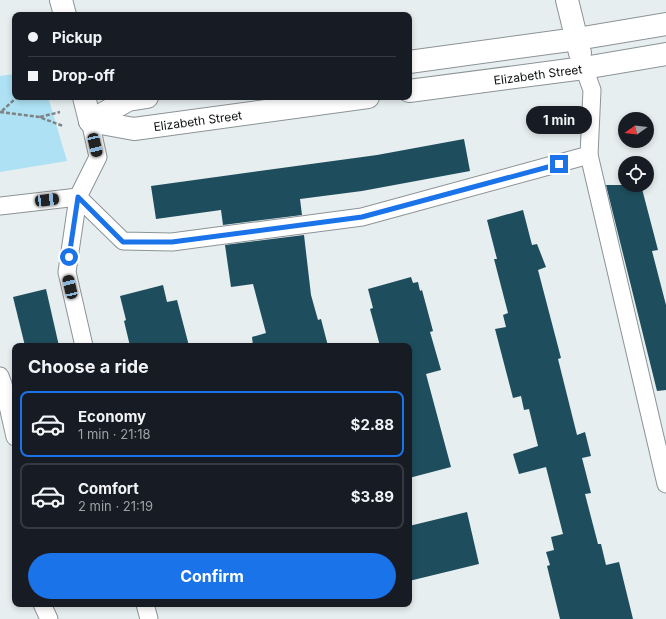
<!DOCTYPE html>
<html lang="en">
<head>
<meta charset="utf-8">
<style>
	:root { --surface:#171b24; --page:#242831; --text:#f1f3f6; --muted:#9ea1a6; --line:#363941; --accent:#1a73e8 }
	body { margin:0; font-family:Inter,sans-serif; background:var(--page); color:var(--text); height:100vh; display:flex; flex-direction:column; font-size:15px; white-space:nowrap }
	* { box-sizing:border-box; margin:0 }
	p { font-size:13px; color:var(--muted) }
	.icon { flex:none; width:22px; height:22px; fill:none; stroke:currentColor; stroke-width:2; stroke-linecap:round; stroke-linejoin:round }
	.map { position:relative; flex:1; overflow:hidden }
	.side { position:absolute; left:12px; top:343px; width:400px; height:264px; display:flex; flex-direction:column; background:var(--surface); border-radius:8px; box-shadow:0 2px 6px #0003 }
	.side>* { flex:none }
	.hud { position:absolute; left:12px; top:12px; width:400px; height:88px; border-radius:8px; box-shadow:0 2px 6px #0003; display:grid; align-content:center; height:88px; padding:0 16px; background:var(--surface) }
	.needle { width:26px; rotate:256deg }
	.buttons { position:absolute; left:618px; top:112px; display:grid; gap:8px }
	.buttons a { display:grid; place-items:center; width:36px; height:36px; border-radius:50%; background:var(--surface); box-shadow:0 2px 6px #0003; font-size:20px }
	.end { position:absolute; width:18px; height:18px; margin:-9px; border:5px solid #1a73e8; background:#fff; box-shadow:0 0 0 2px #fff }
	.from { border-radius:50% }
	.bubble { position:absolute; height:28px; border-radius:14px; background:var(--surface); box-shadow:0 2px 6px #0003; font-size:13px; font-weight:700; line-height:28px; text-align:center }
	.car { position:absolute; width:12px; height:24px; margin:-12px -6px; border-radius:5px; box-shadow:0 0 3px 1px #0007; background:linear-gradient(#222 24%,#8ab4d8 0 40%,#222 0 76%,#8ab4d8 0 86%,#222 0) }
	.hud b { display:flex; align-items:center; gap:14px; height:38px; font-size:15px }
	.hud b+b { border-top:1px solid var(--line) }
	.hud i { width:10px; height:10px; background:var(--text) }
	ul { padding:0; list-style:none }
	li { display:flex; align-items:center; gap:12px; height:66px; margin:0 8px 6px; padding:0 8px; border:2px solid var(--line); border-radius:8px }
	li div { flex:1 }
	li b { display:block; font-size:15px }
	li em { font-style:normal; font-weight:700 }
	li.on { border-color:var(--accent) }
	li>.icon { width:36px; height:36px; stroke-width:1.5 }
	h2 { padding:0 16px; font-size:18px; line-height:48px }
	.primary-button { display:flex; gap:8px; margin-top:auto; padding:8px 16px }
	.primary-button a { flex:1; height:46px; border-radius:24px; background:var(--accent); color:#fff; font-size:16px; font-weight:700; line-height:46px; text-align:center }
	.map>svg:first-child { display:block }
	.green { fill:#ade1f3 }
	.building { fill:#1e4e5d }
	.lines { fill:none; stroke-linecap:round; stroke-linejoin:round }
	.lane-casing { stroke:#8c9396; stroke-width:19 }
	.street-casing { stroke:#8c9396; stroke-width:24 }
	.path { stroke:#7e8385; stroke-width:2.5; stroke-dasharray:4 2; stroke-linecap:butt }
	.lane { stroke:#fff; stroke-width:17 }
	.street { stroke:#fff; stroke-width:22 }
	.route { stroke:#1a73e8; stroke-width:5 }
	.labels { text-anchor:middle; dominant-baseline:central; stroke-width:4; stroke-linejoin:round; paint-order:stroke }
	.street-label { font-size:12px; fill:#0f1213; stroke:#fff }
</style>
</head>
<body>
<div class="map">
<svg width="666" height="619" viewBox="0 0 666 619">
	<rect width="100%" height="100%" fill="#e6eef0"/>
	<path class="green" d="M 15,74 L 15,97 L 48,97 L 67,161 L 0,172 L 0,76 Z"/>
	<g class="building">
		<path d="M 464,139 L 470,171 L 362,191 L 300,199 L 302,215 L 223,225 L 221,210 L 156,219 L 151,186 L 377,155 Z"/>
		<path d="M 606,185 L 641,185 L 658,250 L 652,251 L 666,305 L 666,390 L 657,391 Z"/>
		<path d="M 523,210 L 532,245 L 537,244 L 546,267 L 538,270 L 561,358 L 558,359 L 577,435 L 585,432 L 591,456 L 582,458 L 591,493 L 585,494 L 598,544 L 601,544 L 606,565 L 619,562 L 633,619 L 560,619 L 547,566 L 550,565 L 546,552 L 554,550 L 551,537 L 563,534 L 546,467 L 519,474 L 513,454 L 538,446 L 529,409 L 524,410 L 521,396 L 513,398 L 495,329 L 506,327 L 503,315 L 508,313 L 494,259 L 497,259 L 487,220 Z"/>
		<path d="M 304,235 L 311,295 L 318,320 L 321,319 L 328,346 L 253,346 L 252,337 L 266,333 L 253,284 L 231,287 L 225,245 Z"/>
		<path d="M 411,277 L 413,283 L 418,282 L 420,291 L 422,290 L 433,331 L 430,332 L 441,370 L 426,374 L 451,467 L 409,478 L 409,346 L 380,346 L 370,309 L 373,308 L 368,289 Z"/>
		<path d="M 163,285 L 167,302 L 177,300 L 189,346 L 130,346 L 124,321 L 126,320 L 120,296 Z"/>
		<path d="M 46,289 L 59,346 L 25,346 L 13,297 Z"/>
		<path d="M 467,512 L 479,564 L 409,581 L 409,526 Z"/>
	</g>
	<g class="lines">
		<defs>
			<g id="lane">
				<path d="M 584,68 L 592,90 L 589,155 L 666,484"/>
				<path d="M 0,206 L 78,197 L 123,241 L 172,242 L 362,217 L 589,155"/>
				<path d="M 84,346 L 67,272 L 78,197 L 98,157 L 90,121"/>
				<path d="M 0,376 L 3,384 L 15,437"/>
				<path d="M 42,604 L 49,619"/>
				<path d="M 145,604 L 149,619"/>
			</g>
			<g id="street">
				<path d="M 61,0 L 65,15"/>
				<path d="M 567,0 L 580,53"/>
				<path d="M 409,62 L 577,39 L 666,24"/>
				<path id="s1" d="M 409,91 L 584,68 L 666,54"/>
				<path d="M 84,97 L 90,121"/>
				<path id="s2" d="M 90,121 L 134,129 L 368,97"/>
				<path d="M 90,121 L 128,100 L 147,97"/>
			</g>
		</defs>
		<use href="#lane" class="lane-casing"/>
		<use href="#street" class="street-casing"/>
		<g class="path">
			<path d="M 2,111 L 17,97"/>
			<path d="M 0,112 L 39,117 L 63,126"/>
			<path d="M 40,117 L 60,112"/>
		</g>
		<use href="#lane" class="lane"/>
		<use href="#street" class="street"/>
	</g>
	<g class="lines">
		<path class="route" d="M 69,257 L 78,197 L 123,242 L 172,242 L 362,217 L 559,164"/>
	</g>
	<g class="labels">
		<g class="street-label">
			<text stroke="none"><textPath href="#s1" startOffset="130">Elizabeth Street</textPath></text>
			<text stroke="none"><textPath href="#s2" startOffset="109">Elizabeth Street</textPath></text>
		</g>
	</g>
</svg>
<div class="buttons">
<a><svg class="needle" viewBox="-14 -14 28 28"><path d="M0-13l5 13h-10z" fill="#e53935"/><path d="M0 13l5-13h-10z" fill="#9ea1a6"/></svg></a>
<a><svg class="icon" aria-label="locate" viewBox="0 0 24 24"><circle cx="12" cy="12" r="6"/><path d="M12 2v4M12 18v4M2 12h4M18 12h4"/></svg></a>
</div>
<i class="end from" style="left:69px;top:257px"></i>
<i class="end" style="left:559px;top:164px"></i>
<div class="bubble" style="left:526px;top:106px;width:66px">1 min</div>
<i class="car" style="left:95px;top:145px;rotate:167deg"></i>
<i class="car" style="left:47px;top:200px;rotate:83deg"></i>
<i class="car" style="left:70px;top:287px;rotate:347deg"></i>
<div class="hud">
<b><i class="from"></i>Pickup</b>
<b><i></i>Drop-off</b>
</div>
<section class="side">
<h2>Choose a ride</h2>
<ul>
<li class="on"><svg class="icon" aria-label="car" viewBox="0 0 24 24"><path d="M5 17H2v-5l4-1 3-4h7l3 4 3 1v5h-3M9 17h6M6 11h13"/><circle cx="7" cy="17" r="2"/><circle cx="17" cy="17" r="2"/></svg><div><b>Economy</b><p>1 min · 21:18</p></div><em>$2.88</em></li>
<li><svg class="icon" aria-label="car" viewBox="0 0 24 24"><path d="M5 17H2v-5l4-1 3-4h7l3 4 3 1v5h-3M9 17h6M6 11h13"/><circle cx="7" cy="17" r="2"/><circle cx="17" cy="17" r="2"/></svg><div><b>Comfort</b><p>2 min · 21:19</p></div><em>$3.89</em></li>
</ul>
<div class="primary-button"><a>Confirm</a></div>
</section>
</div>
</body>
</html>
